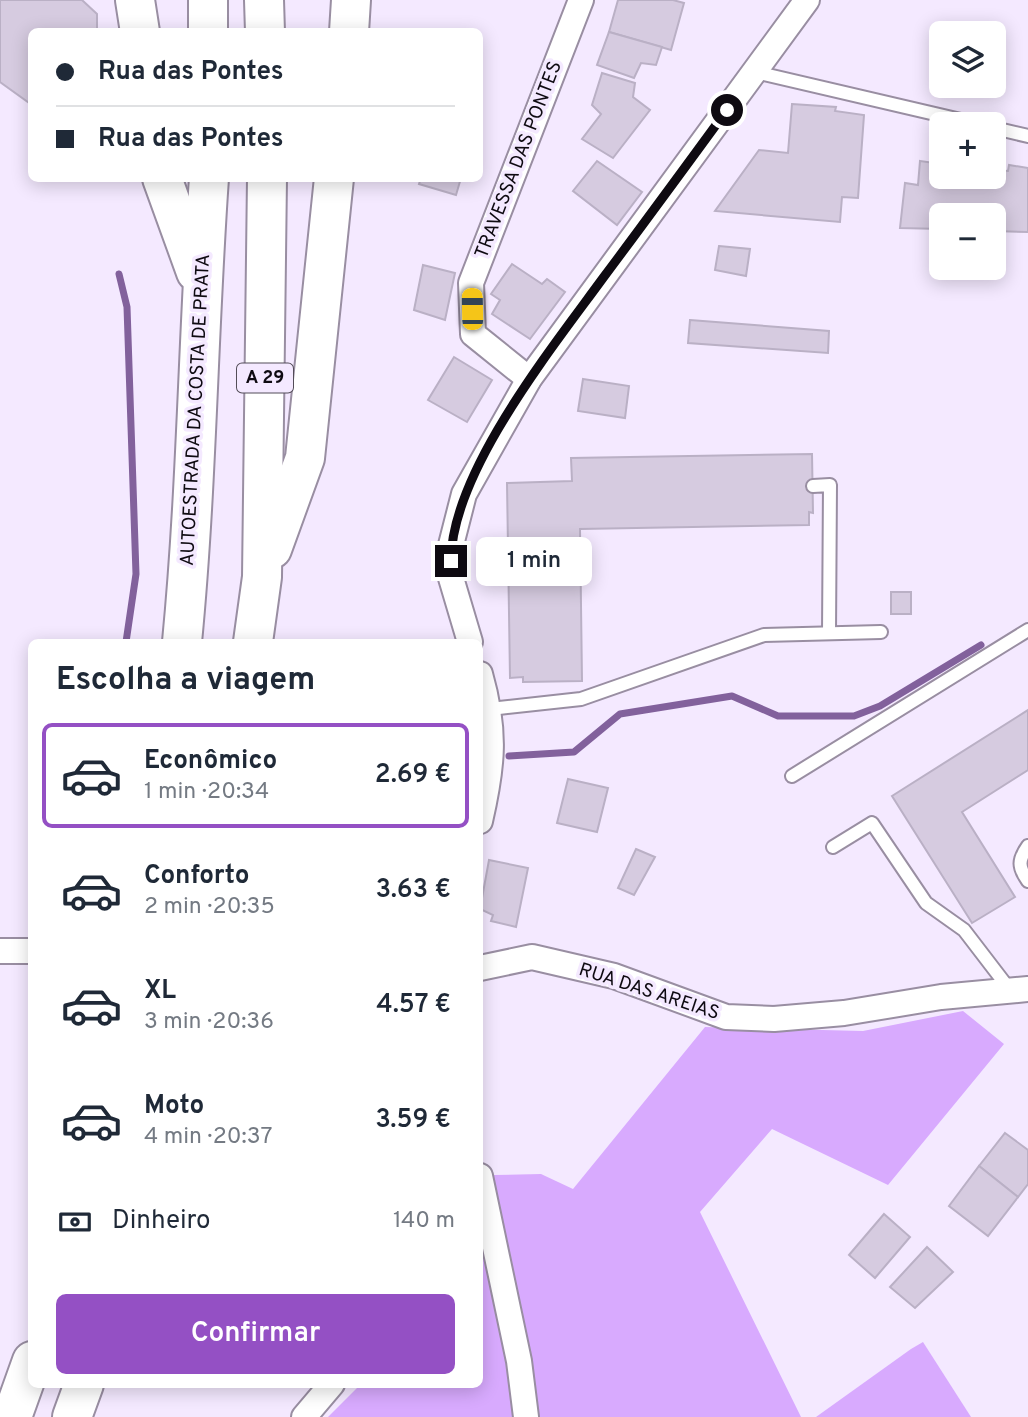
<!DOCTYPE html>
<html lang="pt">
<head>
<meta charset="utf-8">
<style>
	:root { --surface:#fff; --page:#f2f2f3; --text:#1f2937; --muted:#747a83; --line:#e0e1e3; --accent:#9450c4 }
	body { margin:0; font-family:Overpass,sans-serif; background:var(--page); color:var(--text); height:100vh; display:flex; flex-direction:column; font-size:26px; white-space:nowrap }
	* { box-sizing:border-box; margin:0 }
	p { font-size:23px; color:var(--muted) }
	.icon { flex:none; width:38px; height:38px; fill:none; stroke:currentColor; stroke-width:2; stroke-linecap:round; stroke-linejoin:round }
	.map { position:relative; flex:1; overflow:hidden }
	.drawer { position:absolute; left:28px; top:639px; width:455px; height:749px; display:flex; flex-direction:column; background:var(--surface); border-radius:10px; box-shadow:0 4px 18px #0003 }
	.drawer>* { flex:none }
	.top-card { position:absolute; left:28px; top:28px; width:455px; height:154px; border-radius:10px; box-shadow:0 4px 18px #0003; display:grid; align-content:center; height:154px; padding:0 28px; background:var(--surface) }
	.controls { position:absolute; left:929px; top:21px; display:grid; gap:14px }
	.controls a { display:grid; place-items:center; width:77px; height:77px; border-radius:10px; background:var(--surface); box-shadow:0 4px 18px #0003; font-size:35px }
	.end { position:absolute; width:32px; height:32px; margin:-16px; border:9px solid #0e0a11; background:#fff; box-shadow:0 0 0 4px #fff }
	.from { border-radius:50% }
	.bubble { position:absolute; height:49px; border-radius:10px; background:var(--surface); box-shadow:0 4px 18px #0003; font-size:23px; font-weight:600; line-height:49px; text-align:center }
	.car { position:absolute; width:21px; height:42px; margin:-21px -10px; border-radius:9px; box-shadow:0 0 5px 2px #0007; background:linear-gradient(#f5c518 24%,#345 0 40%,#f5c518 0 76%,#345 0 86%,#f5c518 0) }
	.top-card b { display:flex; align-items:center; gap:24px; height:66px; font-size:26px }
	.top-card b+b { border-top:2px solid var(--line) }
	.top-card i { width:18px; height:18px; background:var(--text) }
	ul { padding:0; list-style:none }
	li { display:flex; align-items:center; gap:21px; height:105px; margin:0 14px 10px; padding:0 14px; border:4px solid transparent; border-radius:10px }
	li div { flex:1 }
	li b { display:block; font-size:26px }
	li em { font-style:normal; font-weight:600 }
	li.selected { border-color:var(--accent) }
	li>.icon { width:63px; height:63px; stroke-width:1.5 }
	h2 { padding:0 28px; font-size:32px; line-height:84px }
	.pay { display:flex; align-items:center; gap:18px; height:77px; padding:0 28px; font-size:26px }
	.pay p { margin-inline-start:auto }
	.action { display:flex; gap:14px; margin-top:auto; padding:14px 28px }
	.action a { flex:1; height:80px; border-radius:10px; background:var(--accent); color:#fff; font-size:28px; font-weight:600; line-height:80px; text-align:center }
	.map>svg:first-child { display:block }
	.forest { fill:#d8aafe }
	.lines { fill:none; stroke-linecap:round; stroke-linejoin:round }
	.stream { stroke:#82619c; stroke-width:7 }
	.building { fill:#d6cbe0; stroke:#bab0c5; stroke-width:2 }
	.service-casing { stroke:#998ea2; stroke-width:16 }
	.minor-casing { stroke:#998ea2; stroke-width:28 }
	.motorway-casing { stroke:#998ea2; stroke-width:42 }
	.service { stroke:#fff; stroke-width:12 }
	.minor { stroke:#fff; stroke-width:24 }
	.motorway { stroke:#fff; stroke-width:38 }
	.route { stroke:#0e0a11; stroke-width:9 }
	.labels { text-anchor:middle; dominant-baseline:central; stroke-width:7; stroke-linejoin:round; paint-order:stroke }
	.shield { fill:#f4e9ff; stroke:#534d58; stroke-width:2 }
	.shield-label { font-size:18px; font-weight:bold; fill:#0e0a11 }
	.street-label { font-size:19px; fill:#0e0a11; stroke:#f4e9ff }
</style>
</head>
<body>
<div class="map">
<svg width="1028" height="1417" viewBox="0 0 1028 1417">
	<rect width="100%" height="100%" fill="#f4e9ff"/>
	<g class="forest">
		<path d="M 963,1011 L 1004,1044 L 888,1185 L 772,1129 L 700,1212 L 801,1417 L 328,1417 L 361,1384 L 480,1384 L 480,1201 L 494,1175 L 541,1174 L 573,1189 L 705,1027 L 863,1031 Z"/>
		<path d="M 923,1342 L 971,1417 L 816,1417 L 911,1349 Z"/>
	</g>
	<g class="lines">
		<g class="stream">
			<path d="M 119,274 L 127,307 L 136,574 L 126,642"/>
			<path d="M 509,756 L 574,752 L 620,714 L 732,696 L 778,716 L 854,716 L 880,706 L 981,645"/>
		</g>
	</g>
	<g class="building">
		<path d="M 0,0 L 82,0 L 97,14 L 97,32 L 32,32 L 32,105 L 0,82 Z"/>
		<path d="M 618,0 L 673,0 L 684,3 L 671,50 L 609,32 Z"/>
		<path d="M 609,32 L 662,47 L 656,65 L 641,63 L 634,78 L 597,65 Z"/>
		<path d="M 602,73 L 635,83 L 633,97 L 650,110 L 613,158 L 582,139 L 601,114 L 592,105 Z"/>
		<path d="M 792,104 L 836,107 L 835,111 L 864,115 L 858,198 L 842,197 L 840,222 L 715,211 L 759,150 L 788,153 Z"/>
		<path d="M 597,161 L 642,192 L 617,225 L 573,191 Z"/>
		<path d="M 920,161 L 942,164 L 942,177 L 994,177 L 994,165 L 998,166 L 997,170 L 1008,171 L 1009,165 L 1028,168 L 1028,232 L 994,231 L 994,215 L 942,215 L 942,229 L 900,228 L 905,183 L 918,185 Z"/>
		<path d="M 421,178 L 461,178 L 456,195 L 419,184 Z"/>
		<path d="M 719,246 L 750,249 L 746,276 L 715,270 Z"/>
		<path d="M 512,264 L 542,284 L 547,279 L 565,292 L 530,339 L 492,314 L 500,300 L 491,294 Z"/>
		<path d="M 423,265 L 455,273 L 445,320 L 414,310 Z"/>
		<path d="M 690,320 L 829,331 L 828,353 L 688,343 Z"/>
		<path d="M 454,357 L 492,380 L 467,422 L 428,400 Z"/>
		<path d="M 583,379 L 629,386 L 625,418 L 578,411 Z"/>
		<path d="M 812,454 L 813,513 L 809,512 L 809,525 L 580,529 L 582,681 L 523,682 L 523,677 L 510,678 L 507,483 L 572,481 L 571,458 Z"/>
		<rect x="891" y="592" width="20" height="22"/>
		<path d="M 1028,710 L 1028,770 L 962,812 L 1015,897 L 972,923 L 892,796 Z"/>
		<path d="M 568,779 L 608,788 L 597,832 L 557,823 Z"/>
		<path d="M 636,849 L 655,857 L 634,895 L 618,888 Z"/>
		<path d="M 489,860 L 528,868 L 516,927 L 491,921 L 493,915 L 480,909 Z"/>
		<path d="M 1005,1133 L 1028,1150 L 1028,1184 L 1018,1197 L 979,1166 Z"/>
		<path d="M 979,1166 L 1018,1197 L 988,1236 L 949,1206 Z"/>
		<path d="M 884,1214 L 910,1237 L 875,1278 L 849,1255 Z"/>
		<path d="M 927,1247 L 953,1272 L 915,1308 L 890,1287 Z"/>
	</g>
	<g class="lines">
		<defs>
			<g id="service">
				<path d="M 755,72 L 978,124"/>
				<path d="M 994,128 L 1028,136"/>
				<path d="M 813,486 L 830,485 L 829,633"/>
				<path d="M 490,709 L 581,699 L 764,635 L 881,632"/>
				<path d="M 792,776 L 1028,630"/>
				<path d="M 1028,846 C 1018,860 1018,867 1028,881"/>
				<path d="M 833,847 L 872,823 L 926,903 L 964,930 L 1010,990"/>
			</g>
			<g id="minor">
				<path d="M 529,379 L 473,334 L 471,283 L 581,0"/>
				<path d="M 470,642 L 451,578 L 451,545 L 464,494 L 529,379 L 807,0"/>
				<path d="M 480,674 C 496,730 493,765 480,821"/>
				<path d="M 0,951 L 32,951"/>
				<path d="M 480,968 L 532,957 L 614,976 L 726,1017 L 774,1019 L 844,1013 L 941,997 L 1028,989"/>
				<path d="M 480,1176 L 519,1361 L 526,1417"/>
				<path d="M 304,1417 L 332,1384"/>
			</g>
			<g id="motorway">
				<path d="M 135,0 L 140,32"/>
				<path d="M 208,0 L 208,32"/>
				<path d="M 264,0 L 265,32"/>
				<path d="M 349,32 L 351,0"/>
				<path d="M 162,178 L 196,272"/>
				<path d="M 272,549 L 305,458 L 334,178"/>
				<path d="M 182,642 C 197,488 198,333 209,178"/>
				<path d="M 253,642 L 262,577 L 267,178"/>
				<path d="M 12,1417 L 32,1361"/>
				<path d="M 72,1417 L 84,1384"/>
			</g>
		</defs>
		<use href="#service" class="service-casing"/>
		<use href="#minor" class="minor-casing"/>
		<use href="#motorway" class="motorway-casing"/>
		<use href="#service" class="service"/>
		<use href="#minor" class="minor"/>
		<use href="#motorway" class="motorway"/>
	</g>
	<g class="lines">
		<path class="route" d="M 451,561 C 451,473 552,348 603,278 C 645,222 686,166 727,110"/>
	</g>
	<g class="labels">
		<rect class="shield" x="237" y="363.5" width="56" height="29" rx="5"/>
		<g class="shield-label">
			<text x="265" y="378">A 29</text>
		</g>
		<g class="street-label">
			<text transform="translate(519 160) rotate(-69)">TRAVESSA DAS PONTES</text>
			<text transform="translate(196 410) rotate(-87)">AUTOESTRADA DA COSTA DE PRATA</text>
			<text transform="translate(649 992) rotate(18)">RUA DAS AREIAS</text>
		</g>
	</g>
</svg>
<div class="controls">
<a><svg class="icon" aria-label="layers" viewBox="0 0 24 24"><path d="M12 4l9 5-9 5-9-5zM3 14l9 5 9-5"/></svg></a>
<a>+</a>
<a>−</a>
</div>
<i class="end from" style="left:727px;top:110px"></i>
<i class="end" style="left:451px;top:561px"></i>
<div class="bubble" style="left:476px;top:537px;width:116px">1 min</div>
<i class="car" style="left:472px;top:309px;rotate:359deg"></i>
<div class="top-card">
<b><i class="from"></i>Rua das Pontes</b>
<b><i></i>Rua das Pontes</b>
</div>
<section class="drawer">
<h2>Escolha a viagem</h2>
<ul>
<li class="selected"><svg class="icon" aria-label="car" viewBox="0 0 24 24"><path d="M5 17H2v-5l4-1 3-4h7l3 4 3 1v5h-3M9 17h6M6 11h13"/><circle cx="7" cy="17" r="2"/><circle cx="17" cy="17" r="2"/></svg><div><b>Econômico</b><p>1 min · 20:34</p></div><em>2.69 €</em></li>
<li><svg class="icon" aria-label="car" viewBox="0 0 24 24"><path d="M5 17H2v-5l4-1 3-4h7l3 4 3 1v5h-3M9 17h6M6 11h13"/><circle cx="7" cy="17" r="2"/><circle cx="17" cy="17" r="2"/></svg><div><b>Conforto</b><p>2 min · 20:35</p></div><em>3.63 €</em></li>
<li><svg class="icon" aria-label="car" viewBox="0 0 24 24"><path d="M5 17H2v-5l4-1 3-4h7l3 4 3 1v5h-3M9 17h6M6 11h13"/><circle cx="7" cy="17" r="2"/><circle cx="17" cy="17" r="2"/></svg><div><b>XL</b><p>3 min · 20:36</p></div><em>4.57 €</em></li>
<li><svg class="icon" aria-label="car" viewBox="0 0 24 24"><path d="M5 17H2v-5l4-1 3-4h7l3 4 3 1v5h-3M9 17h6M6 11h13"/><circle cx="7" cy="17" r="2"/><circle cx="17" cy="17" r="2"/></svg><div><b>Moto</b><p>4 min · 20:37</p></div><em>3.59 €</em></li>
</ul>
<div class="pay"><svg class="icon" aria-label="cash" viewBox="0 0 24 24"><path d="M3 7h18v10H3z"/><circle cx="12" cy="12" r="2"/></svg>Dinheiro<p>140 m</p></div>
<div class="action"><a>Confirmar</a></div>
</section>
</div>
</body>
</html>
